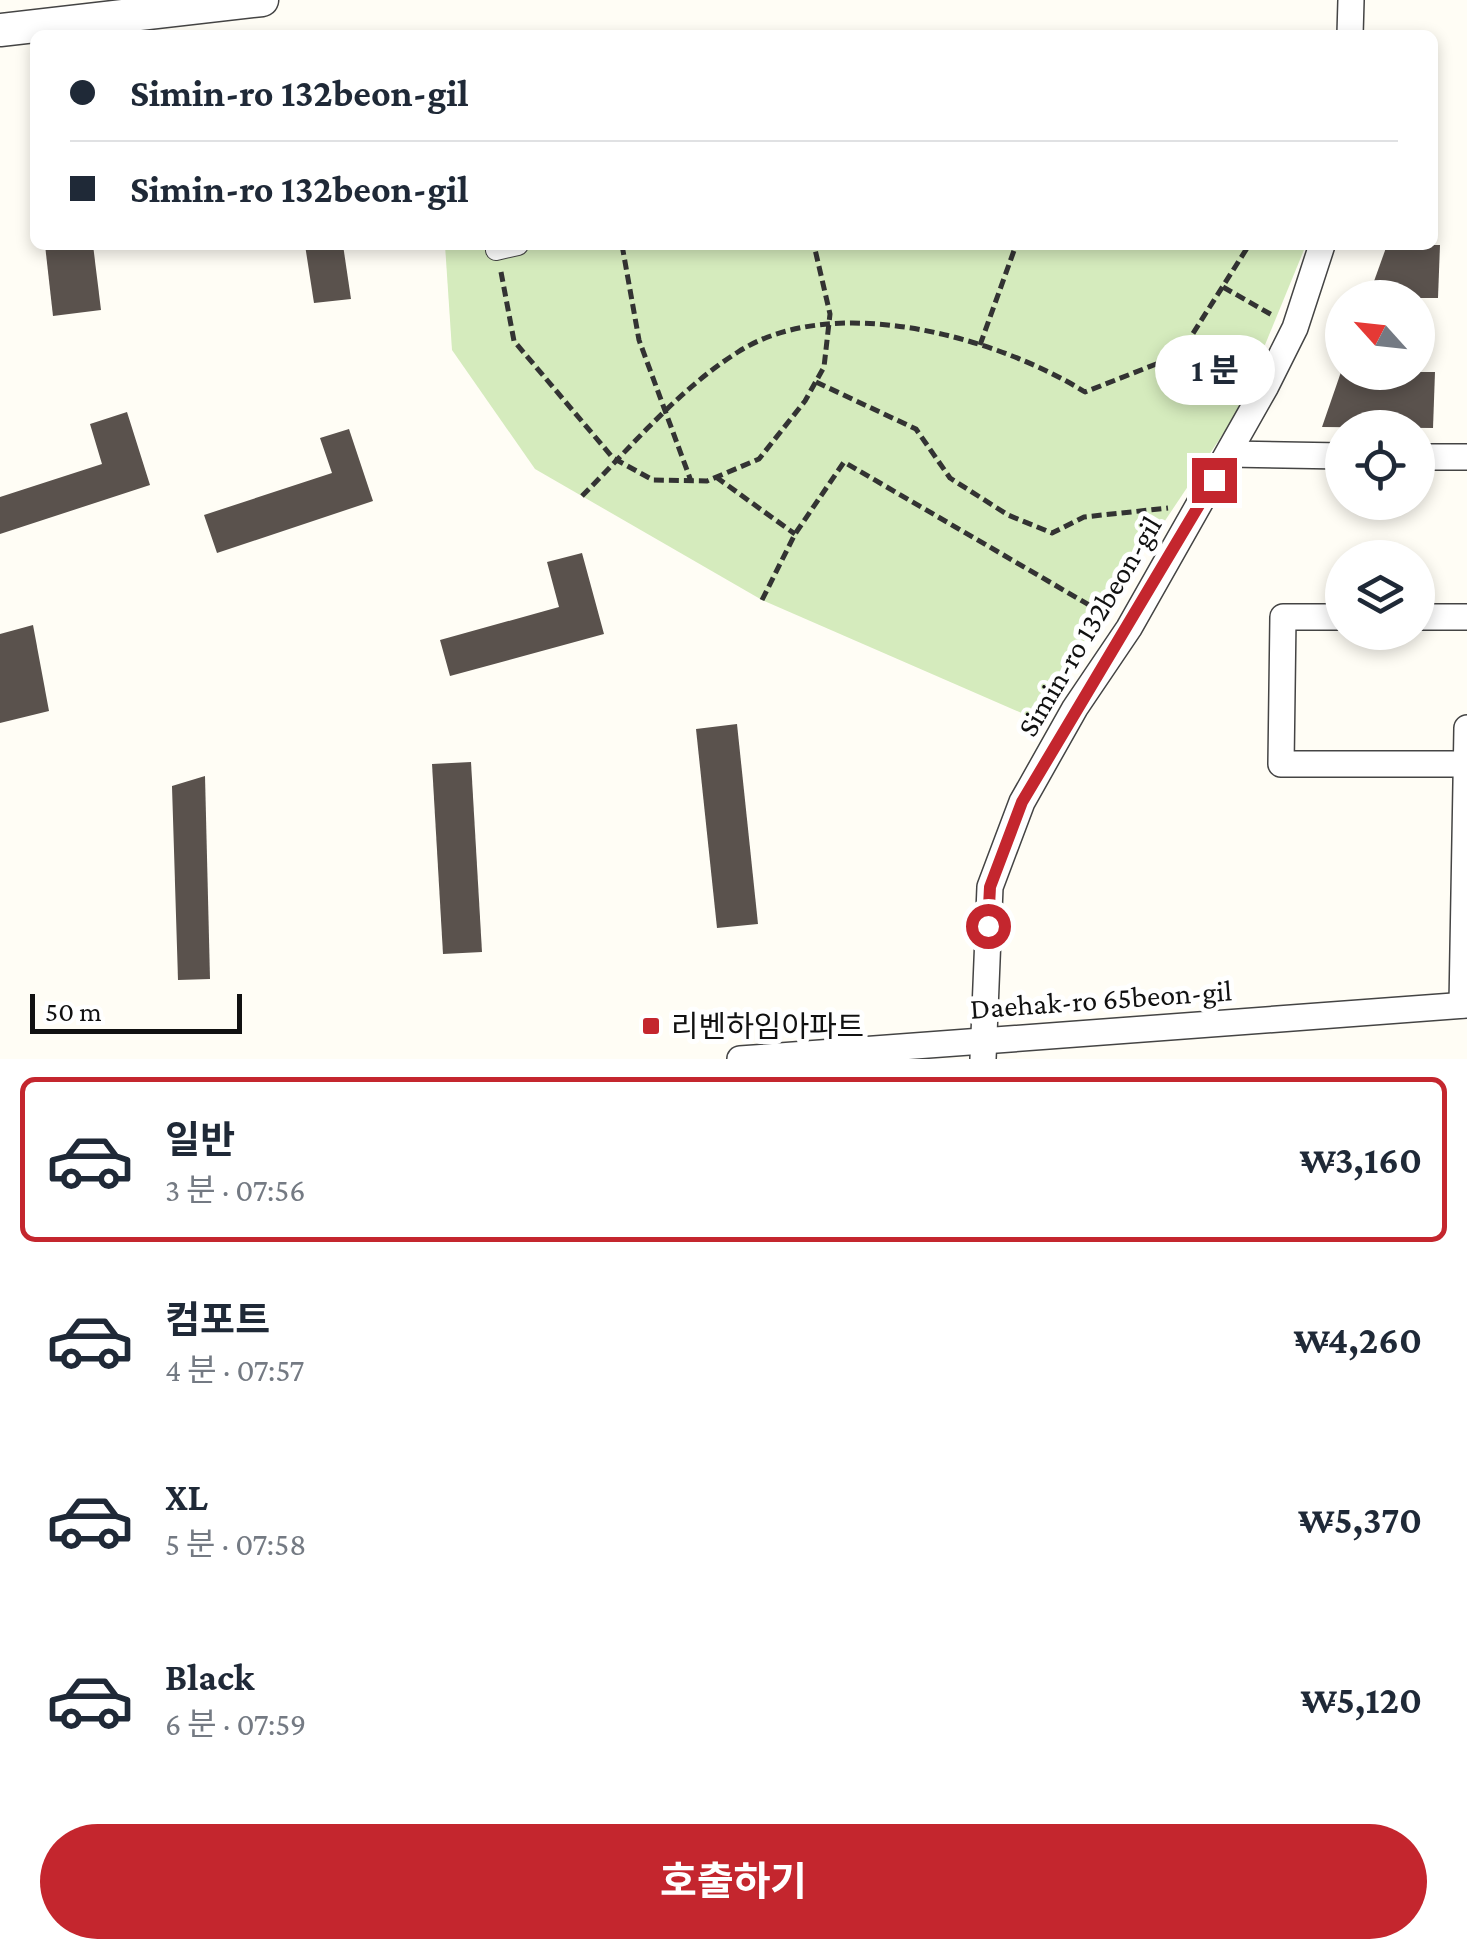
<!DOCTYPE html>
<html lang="ko">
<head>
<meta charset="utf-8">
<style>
	:root { --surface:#fff; --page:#f2f2f3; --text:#1f2937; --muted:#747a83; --line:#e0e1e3; --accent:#c4262e }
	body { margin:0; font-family:"Crimson Pro","Noto Sans KR",serif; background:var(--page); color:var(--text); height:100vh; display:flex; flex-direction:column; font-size:38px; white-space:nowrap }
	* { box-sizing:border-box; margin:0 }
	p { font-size:32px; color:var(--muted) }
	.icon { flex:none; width:55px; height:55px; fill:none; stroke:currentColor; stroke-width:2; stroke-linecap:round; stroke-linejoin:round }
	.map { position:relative; height:1059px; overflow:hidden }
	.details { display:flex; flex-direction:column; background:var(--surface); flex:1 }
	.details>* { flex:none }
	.hud { position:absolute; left:30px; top:30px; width:1408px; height:220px; border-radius:15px; box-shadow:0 5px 15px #0003; display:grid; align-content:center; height:220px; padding:0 40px; background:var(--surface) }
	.needle { width:65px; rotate:297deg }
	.tools { position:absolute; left:1325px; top:280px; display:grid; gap:20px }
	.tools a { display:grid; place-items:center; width:110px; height:110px; border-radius:50%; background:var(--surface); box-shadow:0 5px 15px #0003; font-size:50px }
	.scale { position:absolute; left:30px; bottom:25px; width:212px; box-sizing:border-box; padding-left:10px; border:5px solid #111; border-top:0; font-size:28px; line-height:35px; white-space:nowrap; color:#111; -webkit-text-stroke:8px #fff; paint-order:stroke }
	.end { position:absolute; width:45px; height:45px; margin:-22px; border:12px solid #c4262e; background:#fff; box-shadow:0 0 0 5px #fff }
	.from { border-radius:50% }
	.bubble { position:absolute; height:70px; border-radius:35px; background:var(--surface); box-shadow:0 5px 15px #0003; font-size:32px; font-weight:700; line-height:70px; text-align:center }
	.hud b { display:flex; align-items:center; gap:35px; height:95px; font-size:38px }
	.hud b+b { border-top:2px solid var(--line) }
	.hud i { width:25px; height:25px; background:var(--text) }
	ul { padding:18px 0 0; list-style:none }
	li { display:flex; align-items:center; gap:30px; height:165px; margin:0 20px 15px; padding:0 20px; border:5px solid transparent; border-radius:15px }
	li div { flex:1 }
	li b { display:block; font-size:38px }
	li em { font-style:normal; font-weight:700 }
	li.active { border-color:var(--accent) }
	li>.icon { width:90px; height:90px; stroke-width:1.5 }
	.cta { display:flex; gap:20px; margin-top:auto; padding:20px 40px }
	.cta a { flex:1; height:115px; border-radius:60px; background:var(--accent); color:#fff; font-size:40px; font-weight:700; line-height:115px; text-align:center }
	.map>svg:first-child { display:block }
	.green { fill:#d5ebbd }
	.building { fill:#5a524d }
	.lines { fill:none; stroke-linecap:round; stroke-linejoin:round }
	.pedestrian-casing { stroke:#444; stroke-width:22 }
	.minor-casing { stroke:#444; stroke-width:28 }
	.tertiary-casing { stroke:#444; stroke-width:35 }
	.path { stroke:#333; stroke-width:5; stroke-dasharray:10 5; stroke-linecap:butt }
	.pedestrian { stroke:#fff; stroke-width:20 }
	.minor { stroke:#fff; stroke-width:25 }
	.tertiary { stroke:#fff; stroke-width:32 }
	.route { stroke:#c4262e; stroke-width:12 }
	.poi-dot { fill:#c4262e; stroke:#fff; stroke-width:4 }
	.labels { text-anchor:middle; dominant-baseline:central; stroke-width:10; stroke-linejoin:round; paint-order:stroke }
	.street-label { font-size:30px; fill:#111; stroke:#fff }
	.poi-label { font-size:30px; fill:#111; stroke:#fff; text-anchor:start }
</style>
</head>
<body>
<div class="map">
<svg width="1467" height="1059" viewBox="0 0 1467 1059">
	<rect width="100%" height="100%" fill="#fffdf5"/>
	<path class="green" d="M 445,245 L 1306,245 L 1237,413 L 1033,718 L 762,600 L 535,469 L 452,350 Z"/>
	<g class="building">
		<path d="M 45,245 L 93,245 L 101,310 L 53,316 Z"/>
		<path d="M 305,245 L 343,245 L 351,299 L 314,303 Z"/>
		<path d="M 1387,245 L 1440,245 L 1438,298 L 1368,298 Z"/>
		<path d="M 1341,372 L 1435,372 L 1433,428 L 1322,427 Z"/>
		<path d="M 127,412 L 150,485 L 0,534 L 0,497 L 102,464 L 90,424 Z"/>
		<path d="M 349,429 L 373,501 L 217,553 L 204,515 L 332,473 L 320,438 Z"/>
		<path d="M 582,553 L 604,634 L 450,676 L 440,640 L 559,607 L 547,562 Z"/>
		<path d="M 33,625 L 49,711 L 0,723 L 0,634 Z"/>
		<path d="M 737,724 L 758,924 L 717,928 L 696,729 Z"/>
		<path d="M 471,762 L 482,952 L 443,954 L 432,764 Z"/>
		<path d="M 205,776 L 210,979 L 178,980 L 172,786 Z"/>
	</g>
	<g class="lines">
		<defs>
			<path id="pedestrian" d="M 496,250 L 518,245"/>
			<g id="minor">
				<path d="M 1350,35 L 1351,0"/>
				<path d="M 1229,454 L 1342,456"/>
				<path d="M 1418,457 L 1467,457"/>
				<path d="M 1342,617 L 1283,617 L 1281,764 L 1467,764"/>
				<path d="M 1418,617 L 1467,617"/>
				<path d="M 1462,1005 L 1467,728"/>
				<path d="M 740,1059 L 1467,1005"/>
				<path d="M 983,1059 L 990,887 L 1022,802 L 1075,708 L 1129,628 L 1266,386 L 1295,328 L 1322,245"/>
			</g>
			<path id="tertiary" d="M 0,30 L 262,0"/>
		</defs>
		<use href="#pedestrian" class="pedestrian-casing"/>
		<use href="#minor" class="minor-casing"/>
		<use href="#tertiary" class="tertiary-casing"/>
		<g class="path">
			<path d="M 622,245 L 639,340 L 691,481"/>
			<path d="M 501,272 L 514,341 L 613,458 L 653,480 L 707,481 L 759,459 L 805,401 L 824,367 L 830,314 L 814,245"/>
			<path d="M 1223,287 L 1272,315"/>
			<path d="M 980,345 L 1016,245"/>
			<path d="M 1185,346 L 1249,245"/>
			<path d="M 816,382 L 916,429 L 950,478 L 1008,515 L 1052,533 L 1084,517 L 1168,508"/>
			<path d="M 716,477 L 795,534"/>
			<path d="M 582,496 C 631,447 679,389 738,352 C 833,291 997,337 1085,392 L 1164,361 L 1185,346 L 1242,374"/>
			<path d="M 762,600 L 795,534 L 844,462 L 1108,616"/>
		</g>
		<use href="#pedestrian" class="pedestrian"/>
		<use href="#minor" class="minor"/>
		<use href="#tertiary" class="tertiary"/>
	</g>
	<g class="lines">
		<path class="route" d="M 988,926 L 990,887 L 1022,802 L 1214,480"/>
	</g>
	<rect class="poi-dot" x="641" y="1016" width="20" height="20" rx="5"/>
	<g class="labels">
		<g class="street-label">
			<text transform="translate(1089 626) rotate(-59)">Simin-ro 132beon-gil</text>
			<text transform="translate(1101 999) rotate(-4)">Daehak-ro 65beon-gil</text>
		</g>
		<g class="poi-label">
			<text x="671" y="1026">리벤하임아파트</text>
		</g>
	</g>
</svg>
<div class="tools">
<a><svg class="needle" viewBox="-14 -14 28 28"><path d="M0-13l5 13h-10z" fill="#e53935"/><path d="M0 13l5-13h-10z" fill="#747a83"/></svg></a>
<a><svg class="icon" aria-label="locate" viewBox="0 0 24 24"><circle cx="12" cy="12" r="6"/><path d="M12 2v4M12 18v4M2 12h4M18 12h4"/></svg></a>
<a><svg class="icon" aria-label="layers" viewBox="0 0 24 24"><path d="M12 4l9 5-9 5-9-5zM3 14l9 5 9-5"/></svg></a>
</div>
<div class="scale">50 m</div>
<i class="end from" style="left:988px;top:926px"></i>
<i class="end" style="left:1214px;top:480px"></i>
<div class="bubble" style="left:1155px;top:335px;width:120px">1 분</div>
<div class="hud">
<b><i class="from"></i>Simin-ro 132beon-gil</b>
<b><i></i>Simin-ro 132beon-gil</b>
</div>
</div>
<section class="details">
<ul>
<li class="active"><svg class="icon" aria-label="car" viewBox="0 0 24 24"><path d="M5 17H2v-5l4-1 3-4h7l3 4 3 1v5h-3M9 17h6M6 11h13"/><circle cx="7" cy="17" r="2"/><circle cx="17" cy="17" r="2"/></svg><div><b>일반</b><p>3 분 · 07:56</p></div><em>₩3,160</em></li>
<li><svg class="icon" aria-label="car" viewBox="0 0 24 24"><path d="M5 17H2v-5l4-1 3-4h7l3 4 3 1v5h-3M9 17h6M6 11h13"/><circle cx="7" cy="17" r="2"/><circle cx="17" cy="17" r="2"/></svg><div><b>컴포트</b><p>4 분 · 07:57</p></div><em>₩4,260</em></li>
<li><svg class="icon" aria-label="car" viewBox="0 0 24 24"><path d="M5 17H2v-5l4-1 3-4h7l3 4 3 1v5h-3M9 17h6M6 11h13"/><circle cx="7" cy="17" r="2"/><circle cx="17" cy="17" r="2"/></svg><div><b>XL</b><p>5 분 · 07:58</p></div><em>₩5,370</em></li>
<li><svg class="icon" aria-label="car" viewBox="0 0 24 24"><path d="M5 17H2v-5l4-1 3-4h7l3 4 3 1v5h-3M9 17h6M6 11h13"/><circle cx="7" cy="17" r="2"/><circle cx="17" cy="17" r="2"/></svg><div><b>Black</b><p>6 분 · 07:59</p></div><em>₩5,120</em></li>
</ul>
<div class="cta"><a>호출하기</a></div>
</section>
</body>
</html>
